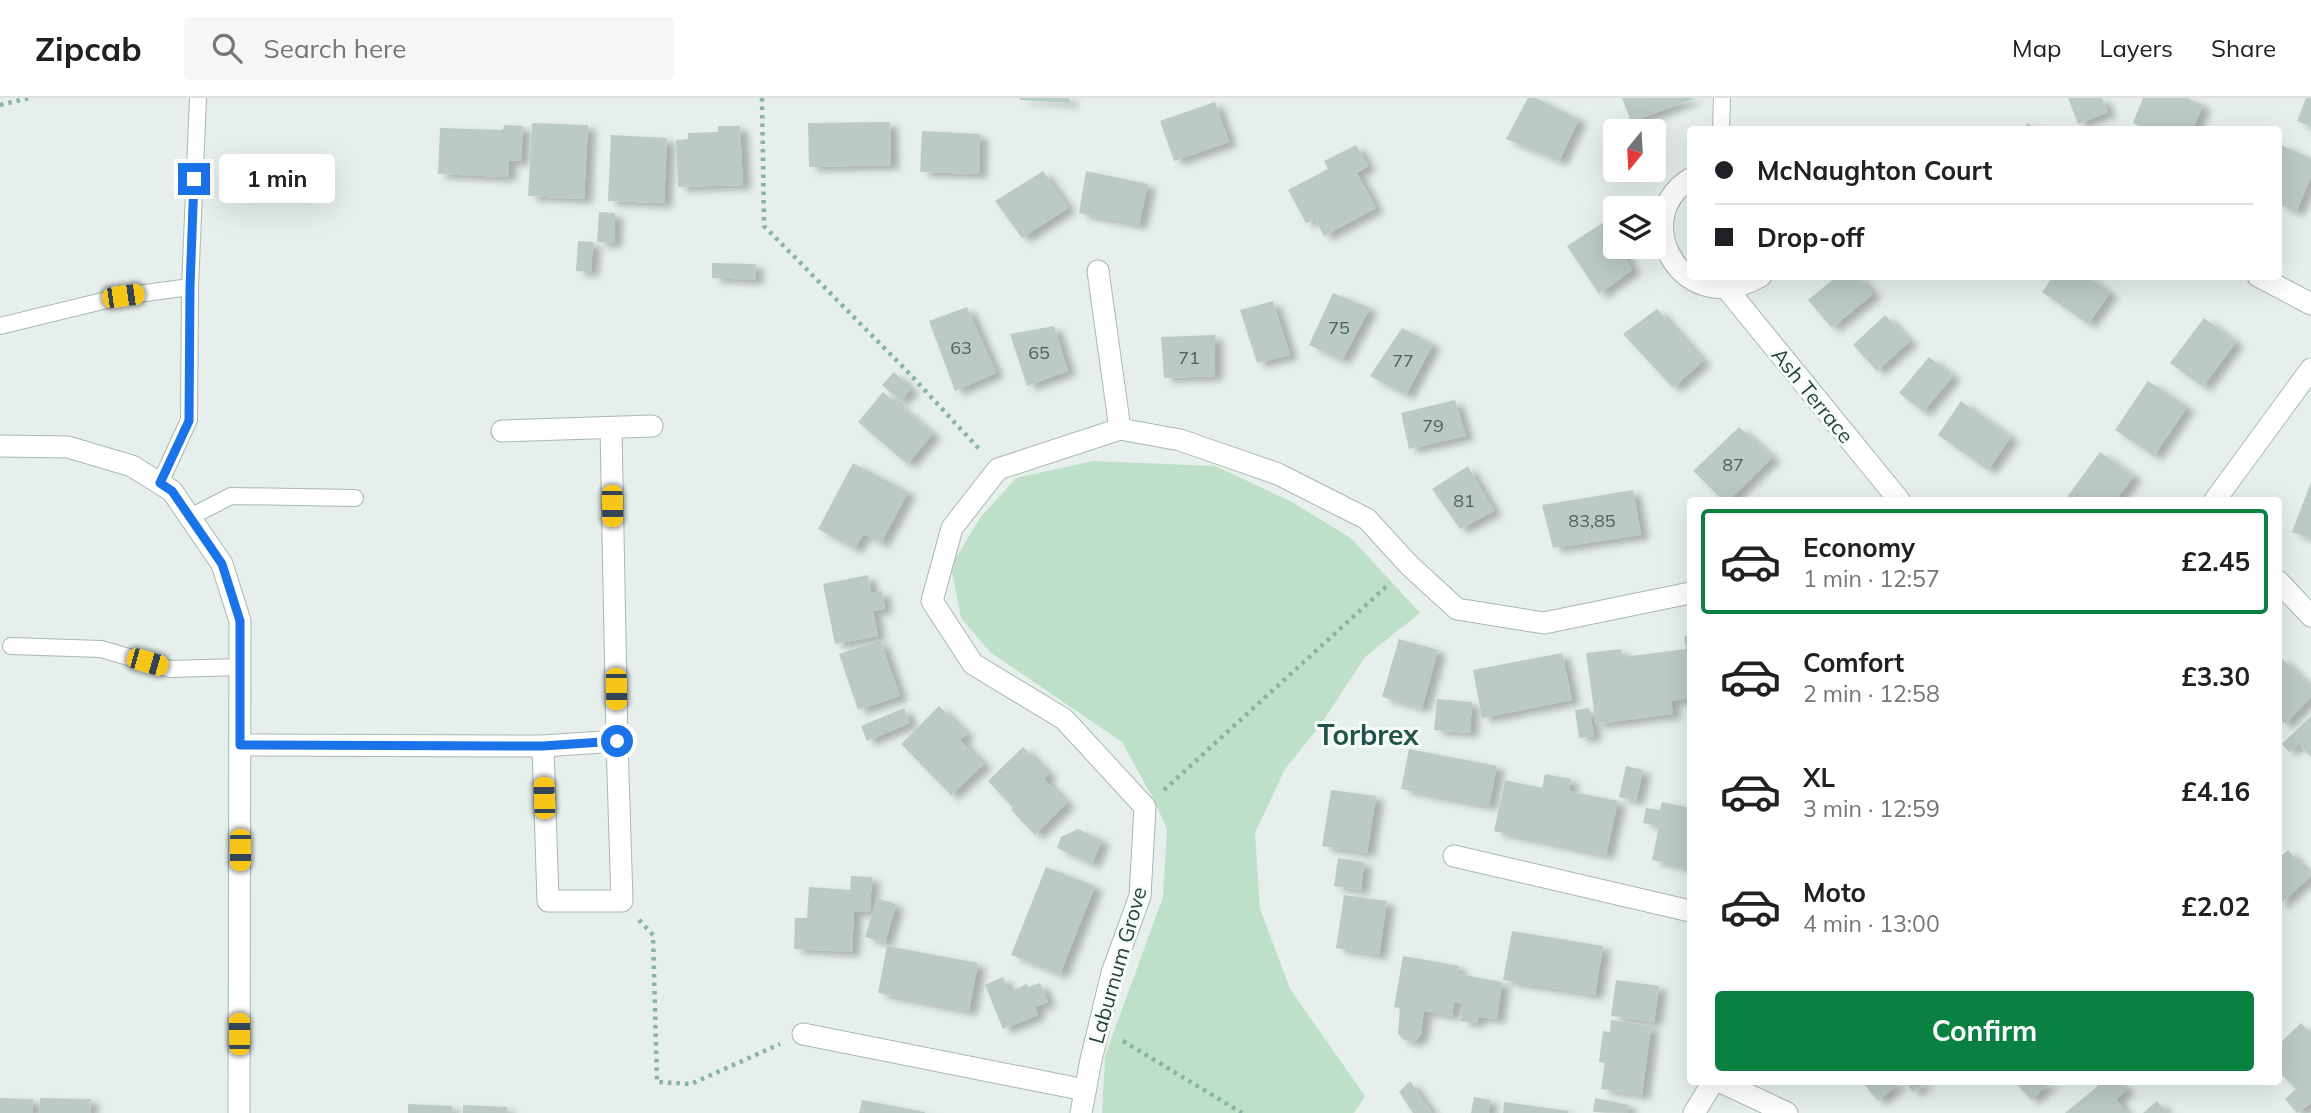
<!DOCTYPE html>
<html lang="en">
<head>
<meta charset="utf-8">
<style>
	:root { --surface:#fff; --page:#f6f6f6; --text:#202124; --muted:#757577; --line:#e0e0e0; --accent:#0b8043 }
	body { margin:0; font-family:Mulish,sans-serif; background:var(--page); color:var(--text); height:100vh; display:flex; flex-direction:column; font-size:26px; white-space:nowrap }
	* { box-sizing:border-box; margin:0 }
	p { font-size:23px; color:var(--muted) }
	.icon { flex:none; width:38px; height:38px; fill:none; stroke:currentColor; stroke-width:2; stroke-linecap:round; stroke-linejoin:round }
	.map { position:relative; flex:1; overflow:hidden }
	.side { position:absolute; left:1687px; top:399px; width:595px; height:588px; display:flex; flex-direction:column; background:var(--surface); border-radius:7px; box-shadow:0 7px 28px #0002 }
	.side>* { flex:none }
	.banner { position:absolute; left:1687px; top:28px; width:595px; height:154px; border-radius:7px; box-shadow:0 7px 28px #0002; display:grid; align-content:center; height:154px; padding:0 28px; background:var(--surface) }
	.needle { width:46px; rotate:198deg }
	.tools { position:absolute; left:1603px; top:21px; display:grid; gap:14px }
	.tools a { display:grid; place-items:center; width:63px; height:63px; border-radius:7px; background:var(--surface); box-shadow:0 7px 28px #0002; font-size:35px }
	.end { position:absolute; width:32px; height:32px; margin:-16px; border:9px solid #1a73e8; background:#fff; box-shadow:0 0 0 4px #fff }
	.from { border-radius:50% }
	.bubble { position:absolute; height:49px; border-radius:7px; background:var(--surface); box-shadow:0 7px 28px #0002; font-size:23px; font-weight:700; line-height:49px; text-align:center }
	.car { position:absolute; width:21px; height:42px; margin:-21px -10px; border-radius:9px; box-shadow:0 0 5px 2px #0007; background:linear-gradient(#f5c518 24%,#345 0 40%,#f5c518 0 76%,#345 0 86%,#f5c518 0) }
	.banner b { display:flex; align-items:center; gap:24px; height:66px; font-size:26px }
	.banner b+b { border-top:2px solid var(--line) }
	.banner i { width:18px; height:18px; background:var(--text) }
	ul { padding:12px 0 0; list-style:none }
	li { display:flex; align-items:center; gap:21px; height:105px; margin:0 14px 10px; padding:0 14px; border:4px solid transparent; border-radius:7px }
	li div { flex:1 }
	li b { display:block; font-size:26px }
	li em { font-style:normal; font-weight:700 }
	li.current { border-color:var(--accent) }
	li>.icon { width:63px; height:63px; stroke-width:1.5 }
	.action { display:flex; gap:14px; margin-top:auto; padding:14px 28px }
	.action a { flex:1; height:80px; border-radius:7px; background:var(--accent); color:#fff; font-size:28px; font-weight:700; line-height:80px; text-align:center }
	header { display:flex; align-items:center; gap:42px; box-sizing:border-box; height:98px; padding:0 35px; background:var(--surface); border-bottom:2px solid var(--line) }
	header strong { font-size:33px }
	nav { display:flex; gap:38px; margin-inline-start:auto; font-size:24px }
	.search { width:490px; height:63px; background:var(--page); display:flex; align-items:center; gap:18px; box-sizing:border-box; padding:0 24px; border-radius:7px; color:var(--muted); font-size:26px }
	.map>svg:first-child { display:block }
	.green { fill:#bfe0c8 }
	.building { fill:#bbcac4; filter:url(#shadow) }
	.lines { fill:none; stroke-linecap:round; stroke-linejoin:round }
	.service-casing { stroke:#a8b8b2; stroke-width:18 }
	.minor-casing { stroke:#a8b8b2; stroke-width:23 }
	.path { stroke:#86b3a5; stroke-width:4.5; stroke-dasharray:3.5 5; stroke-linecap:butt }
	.service { stroke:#fff; stroke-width:16 }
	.minor { stroke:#fff; stroke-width:21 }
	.route { stroke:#1a73e8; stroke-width:9 }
	.labels { text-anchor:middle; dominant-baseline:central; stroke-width:6; stroke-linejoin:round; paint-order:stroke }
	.number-label { font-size:18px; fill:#4a645c }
	.street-label { font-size:21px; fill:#24423a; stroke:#f7fbf9 }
	.district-label { font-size:28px; font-weight:bold; fill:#1f5548; stroke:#f7fbf9 }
</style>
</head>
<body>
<header>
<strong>Zipcab</strong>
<div class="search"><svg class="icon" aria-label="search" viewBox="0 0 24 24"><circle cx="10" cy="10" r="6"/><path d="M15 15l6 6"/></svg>Search here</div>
<nav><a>Map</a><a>Layers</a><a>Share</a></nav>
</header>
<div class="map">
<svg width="2311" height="1015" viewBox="0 0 2311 1015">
	<defs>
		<filter id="shadow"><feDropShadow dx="8" dy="4.5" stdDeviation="3.5" flood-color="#0004"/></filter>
	</defs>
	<rect width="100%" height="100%" fill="#e6efeb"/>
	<path class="green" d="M 1093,363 L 1215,368 L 1290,403 L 1351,440 L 1420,515 L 1365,559 L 1319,629 L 1285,671 L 1255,735 L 1260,811 L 1290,891 L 1365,998 L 1354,1015 L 1102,1015 L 1105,958 L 1163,799 L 1167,731 L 1154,702 L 1122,644 L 990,554 L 961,520 L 951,468 L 980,420 L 1016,380 Z"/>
	<g class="building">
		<path d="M 1020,0 L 1069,0 L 1071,5 L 1020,2 Z"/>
		<path d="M 1528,0 L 1536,0 L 1579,21 L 1559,63 L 1506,41 Z"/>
		<path d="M 1622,0 L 1696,0 L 1631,24 Z"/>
		<path d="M 2068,0 L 2102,0 L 2108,14 L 2078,26 Z"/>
		<path d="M 2143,0 L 2187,0 L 2203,7 L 2193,32 L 2150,32 L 2133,25 Z"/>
		<path d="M 2306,0 L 2311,0 L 2311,29 L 2297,23 Z"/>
		<path d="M 1215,4 L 1229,44 L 1174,63 L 1160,23 Z"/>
		<path d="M 890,24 L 891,67 L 809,69 L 808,25 Z"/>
		<path d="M 532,25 L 588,27 L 584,101 L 528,98 Z"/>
		<path d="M 2027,25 L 2040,32 L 2024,32 Z"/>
		<path d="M 504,27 L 523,28 L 521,63 L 509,62 L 508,79 L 438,76 L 440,30 L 503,32 Z"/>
		<path d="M 718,28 L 740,28 L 743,87 L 678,89 L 676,42 L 688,41 L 688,35 L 718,34 Z"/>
		<path d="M 922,33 L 980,36 L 979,76 L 920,74 Z"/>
		<path d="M 611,37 L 667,40 L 664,105 L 608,103 Z"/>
		<path d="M 2278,46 L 2311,60 L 2311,79 L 2296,114 L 2278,106 Z"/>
		<path d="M 1356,47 L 1368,68 L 1357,75 L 1376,110 L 1324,138 L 1315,121 L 1306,125 L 1288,92 L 1328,71 L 1324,63 Z"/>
		<path d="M 1043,73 L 1068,110 L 1022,140 L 995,103 Z"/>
		<path d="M 1086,73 L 1148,86 L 1139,127 L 1079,115 Z"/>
		<path d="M 599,114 L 615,115 L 614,145 L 597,144 Z"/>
		<path d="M 1607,122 L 1615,139 L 1615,149 L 1620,149 L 1632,172 L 1599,196 L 1567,148 Z"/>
		<path d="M 578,143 L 593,144 L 591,174 L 576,173 Z"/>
		<path d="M 712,165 L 756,166 L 755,182 L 712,180 Z"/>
		<path d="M 1837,178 L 1858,178 L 1873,196 L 1832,230 L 1808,202 Z"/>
		<path d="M 2053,178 L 2087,178 L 2110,195 L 2088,226 L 2042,194 Z"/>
		<path d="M 1333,195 L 1370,210 L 1342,262 L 1309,247 Z"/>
		<path d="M 1273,203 L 1290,257 L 1257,265 L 1240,212 Z"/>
		<path d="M 967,209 L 996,275 L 955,293 L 929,223 Z"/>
		<path d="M 1657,211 L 1703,263 L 1673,290 L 1623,236 Z"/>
		<path d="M 1885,217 L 1910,243 L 1877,273 L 1853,247 Z"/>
		<path d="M 2204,220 L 2236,244 L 2203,289 L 2170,265 Z"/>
		<path d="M 1054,228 L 1068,273 L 1027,288 L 1010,236 Z"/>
		<path d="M 1402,230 L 1433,246 L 1406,297 L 1370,278 Z"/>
		<path d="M 1215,237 L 1215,278 L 1164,280 L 1161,239 Z"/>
		<path d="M 1929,259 L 1953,278 L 1923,314 L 1899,295 Z"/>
		<path d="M 894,274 L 911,291 L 900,303 L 882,287 Z"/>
		<path d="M 2148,283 L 2187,309 L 2154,358 L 2115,332 Z"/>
		<path d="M 883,294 L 933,336 L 907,366 L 858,324 Z"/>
		<path d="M 1455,302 L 1466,338 L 1409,351 L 1401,315 Z"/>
		<path d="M 1961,303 L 2011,339 L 1988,372 L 1938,337 Z"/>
		<path d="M 1739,329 L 1773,359 L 1729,402 L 1723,402 L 1693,373 Z"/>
		<path d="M 2100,354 L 2134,378 L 2116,402 L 2065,402 Z"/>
		<path d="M 853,365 L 908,394 L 881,445 L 863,436 L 855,451 L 818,431 Z"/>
		<path d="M 1468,368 L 1494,413 L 1460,431 L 1432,391 Z"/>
		<path d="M 2311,384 L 2311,441 L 2292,434 Z"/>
		<path d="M 1633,392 L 1641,437 L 1553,450 L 1542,407 Z"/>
		<path d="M 868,477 L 871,495 L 882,493 L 885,511 L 873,513 L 878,538 L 835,546 L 823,486 Z"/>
		<path d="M 1690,537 L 1690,600 L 1671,603 L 1673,616 L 1596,626 L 1586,555 L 1621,551 L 1623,559 L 1686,551 L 1684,538 Z"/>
		<path d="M 1399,541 L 1438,552 L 1422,610 L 1382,599 Z"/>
		<path d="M 880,542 L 900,598 L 858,612 L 839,556 Z"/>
		<path d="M 1562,555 L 1572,602 L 1482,620 L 1473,572 Z"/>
		<path d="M 2278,557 L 2311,589 L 2311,599 L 2285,626 L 2278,620 Z"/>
		<path d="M 1437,601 L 1472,604 L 1470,635 L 1434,632 Z"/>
		<path d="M 939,608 L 967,636 L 960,642 L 984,666 L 951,697 L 901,646 Z"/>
		<path d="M 904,610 L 910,625 L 867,643 L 861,628 Z"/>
		<path d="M 1589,610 L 1594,638 L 1579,640 L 1575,612 Z"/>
		<path d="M 2311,618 L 2311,659 L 2298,645 L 2289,654 L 2282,646 Z"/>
		<path d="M 1023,649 L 1049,676 L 1044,681 L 1067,705 L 1035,737 L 1011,712 L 1013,710 L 988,683 Z"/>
		<path d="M 1409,651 L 1497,668 L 1489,708 L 1401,691 Z"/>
		<path d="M 1626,668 L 1643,672 L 1636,703 L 1619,699 Z"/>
		<path d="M 1545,676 L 1571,681 L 1569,693 L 1618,703 L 1606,757 L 1494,733 L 1505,682 L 1542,690 Z"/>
		<path d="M 1331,692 L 1376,698 L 1367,755 L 1322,748 Z"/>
		<path d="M 1662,704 L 1690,710 L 1690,770 L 1652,762 L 1659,728 L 1643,725 L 1646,710 L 1660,712 Z"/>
		<path d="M 1078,731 L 1102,742 L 1092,766 L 1057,750 L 1061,739 Z"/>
		<path d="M 2288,752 L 2311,778 L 2278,808 L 2278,761 Z"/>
		<path d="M 1338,760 L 1364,764 L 1361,792 L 1334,788 Z"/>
		<path d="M 1046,769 L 1095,788 L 1060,876 L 1011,857 Z"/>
		<path d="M 851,778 L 872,779 L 870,814 L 854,813 L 852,854 L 794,851 L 795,820 L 807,820 L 809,789 L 850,792 Z"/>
		<path d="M 1344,797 L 1387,803 L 1379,857 L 1336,850 Z"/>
		<path d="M 877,800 L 896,806 L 885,845 L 865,839 Z"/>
		<path d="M 1512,833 L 1603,848 L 1595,897 L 1503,882 Z"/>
		<path d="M 887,848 L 978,865 L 969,913 L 878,895 Z"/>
		<path d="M 1403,858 L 1459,868 L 1458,876 L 1502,884 L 1497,921 L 1478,919 L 1477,925 L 1460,923 L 1463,906 L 1454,904 L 1452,918 L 1424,913 L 1421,936 L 1418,941 L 1412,944 L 1402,941 L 1398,935 L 1400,910 L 1394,909 Z"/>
		<path d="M 1003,879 L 1009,894 L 1027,886 L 1028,889 L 1040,885 L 1048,904 L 1035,909 L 1038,917 L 1003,931 L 985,887 Z"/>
		<path d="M 1616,882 L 1659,888 L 1654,924 L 1611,918 Z"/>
		<path d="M 1611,922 L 1651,928 L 1642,997 L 1601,991 L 1605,965 L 1599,964 L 1603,933 L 1610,934 Z"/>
		<path d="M 2301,925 L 2311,936 L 2311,1005 L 2297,1015 L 2285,1001 L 2296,991 L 2278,973 L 2278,947 Z"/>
		<path d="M 1410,983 L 1432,1015 L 1413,1015 L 1399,994 Z"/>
		<path d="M 1862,984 L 1901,984 L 1878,1003 Z"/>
		<path d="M 1905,984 L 1927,984 L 1913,994 Z"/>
		<path d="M 2015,984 L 2051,984 L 2031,1002 Z"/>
		<path d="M 2094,984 L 2120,984 L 2127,992 L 2116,1001 L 2127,1015 L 2065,1015 L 2098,988 Z"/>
		<path d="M 1474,999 L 1491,1002 L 1488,1015 L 1471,1015 Z"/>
		<path d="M 0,1000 L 33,1001 L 33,1015 L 0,1015 Z"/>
		<path d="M 40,1000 L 91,1001 L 90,1015 L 40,1015 Z"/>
		<path d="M 1595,1000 L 1629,1007 L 1627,1015 L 1593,1014 Z"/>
		<path d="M 862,1002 L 925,1014 L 925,1015 L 859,1015 Z"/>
		<path d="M 2157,1003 L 2167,1015 L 2143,1015 Z"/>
		<path d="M 1504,1004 L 1569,1013 L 1568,1015 L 1503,1015 Z"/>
		<path d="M 408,1006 L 452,1008 L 452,1015 L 408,1015 Z"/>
		<path d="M 463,1007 L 507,1009 L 507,1015 L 463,1015 Z"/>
	</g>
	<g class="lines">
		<defs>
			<g id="service">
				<path d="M 1721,32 L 1722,0"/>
				<path d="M 0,228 L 123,198 L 190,189"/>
				<path d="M 160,385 L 189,322 L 190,189 L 198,0"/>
				<path d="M 190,419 L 231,398 L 355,400"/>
				<path d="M 11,548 L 101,551 L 170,571 L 240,569"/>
			</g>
			<g id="minor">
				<path d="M 1690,81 C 1626,122 1684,224 1761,178"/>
				<path d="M 1098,173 L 1120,331"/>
				<path d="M 2258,178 L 2311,206"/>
				<path d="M 1727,191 L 1899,402"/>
				<path d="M 502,333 L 652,328"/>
				<path d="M 0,348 L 68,349 L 132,368 L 172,393 L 222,466 L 240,523 L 239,1015"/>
				<path d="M 2215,402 L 2311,271"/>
				<path d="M 2278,483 L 2311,518"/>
				<path d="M 240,647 L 543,648 L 617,643 L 611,330"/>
				<path d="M 543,648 L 548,803 L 622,803 L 617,643"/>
				<path d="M 1454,758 L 1690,813"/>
				<path d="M 803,936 L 1085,992"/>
				<path d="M 1721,984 L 1787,1015"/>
				<path d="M 1081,1015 L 1091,962 L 1112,875 L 1140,798 L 1145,709 L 1064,621 L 973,566 L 932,503 L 952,430 L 998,371 L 1120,331 L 1180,342 L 1278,376 L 1367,421 L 1409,467 L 1457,511 L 1544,525 L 1690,495"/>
				<path d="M 1694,1015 L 1713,984"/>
			</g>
		</defs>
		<use href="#service" class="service-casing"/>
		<use href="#minor" class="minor-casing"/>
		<g class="path">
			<path d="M 762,0 L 764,128 L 907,273 L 981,353"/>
			<path d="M 0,7 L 29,0"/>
			<path d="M 1164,692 L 1390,485"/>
			<path d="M 639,822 L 653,837 L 657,984 L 691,986 L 780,946"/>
			<path d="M 1123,943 L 1242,1015"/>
		</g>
		<use href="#service" class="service"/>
		<use href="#minor" class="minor"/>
	</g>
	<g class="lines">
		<path class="route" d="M 194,81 L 190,189 L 189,323 L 160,385 L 172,393 L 222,466 L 240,523 L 240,647 L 543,648 L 617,643"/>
	</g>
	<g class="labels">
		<g class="number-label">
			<text x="1339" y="229">75</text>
			<text x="961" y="249">63</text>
			<text x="1039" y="254">65</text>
			<text x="1189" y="259">71</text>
			<text x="1403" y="262">77</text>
			<text x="1433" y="327">79</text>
			<text x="1733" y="366">87</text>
			<text x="1464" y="402">81</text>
			<text x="1592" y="422">83,85</text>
		</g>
		<g class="street-label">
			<text transform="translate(1813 297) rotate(51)">Ash Terrace</text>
			<text transform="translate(1117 867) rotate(-74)">Laburnum Grove</text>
		</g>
		<g class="district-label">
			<text x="1368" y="636">Torbrex</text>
		</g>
	</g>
</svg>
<div class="tools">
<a><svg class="needle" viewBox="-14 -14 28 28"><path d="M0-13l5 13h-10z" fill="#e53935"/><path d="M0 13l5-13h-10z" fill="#757577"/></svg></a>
<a><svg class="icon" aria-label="layers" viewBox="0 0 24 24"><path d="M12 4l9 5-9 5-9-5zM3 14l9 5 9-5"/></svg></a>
</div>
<i class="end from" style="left:617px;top:643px"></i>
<i class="end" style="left:194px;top:81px"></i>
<div class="bubble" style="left:219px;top:56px;width:116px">1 min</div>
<i class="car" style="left:123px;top:198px;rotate:82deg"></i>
<i class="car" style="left:612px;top:408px;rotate:179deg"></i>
<i class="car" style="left:147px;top:564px;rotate:106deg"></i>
<i class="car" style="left:616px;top:591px;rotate:179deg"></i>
<i class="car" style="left:544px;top:700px;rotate:358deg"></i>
<i class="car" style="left:240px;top:752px;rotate:180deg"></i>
<i class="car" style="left:239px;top:936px;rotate:0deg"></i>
<div class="banner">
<b><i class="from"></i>McNaughton Court</b>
<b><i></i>Drop-off</b>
</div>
<section class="side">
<ul>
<li class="current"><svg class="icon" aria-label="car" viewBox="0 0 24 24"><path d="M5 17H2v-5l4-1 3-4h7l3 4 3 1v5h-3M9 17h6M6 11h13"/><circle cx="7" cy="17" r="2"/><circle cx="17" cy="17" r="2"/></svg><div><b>Economy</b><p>1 min · 12:57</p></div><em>£2.45</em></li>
<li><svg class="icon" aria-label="car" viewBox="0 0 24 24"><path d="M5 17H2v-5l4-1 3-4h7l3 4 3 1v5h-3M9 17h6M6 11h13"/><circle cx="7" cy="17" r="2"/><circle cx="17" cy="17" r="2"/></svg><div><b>Comfort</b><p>2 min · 12:58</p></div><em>£3.30</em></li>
<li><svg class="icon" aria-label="car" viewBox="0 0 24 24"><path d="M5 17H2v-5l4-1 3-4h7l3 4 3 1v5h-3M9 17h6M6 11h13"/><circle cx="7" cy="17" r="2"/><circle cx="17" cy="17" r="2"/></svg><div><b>XL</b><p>3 min · 12:59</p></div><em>£4.16</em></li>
<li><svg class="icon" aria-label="car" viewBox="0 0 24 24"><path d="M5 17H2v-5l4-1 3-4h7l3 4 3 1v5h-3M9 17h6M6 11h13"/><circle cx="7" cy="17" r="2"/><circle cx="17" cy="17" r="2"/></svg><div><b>Moto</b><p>4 min · 13:00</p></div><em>£2.02</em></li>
</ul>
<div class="action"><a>Confirm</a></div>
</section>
</div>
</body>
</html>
